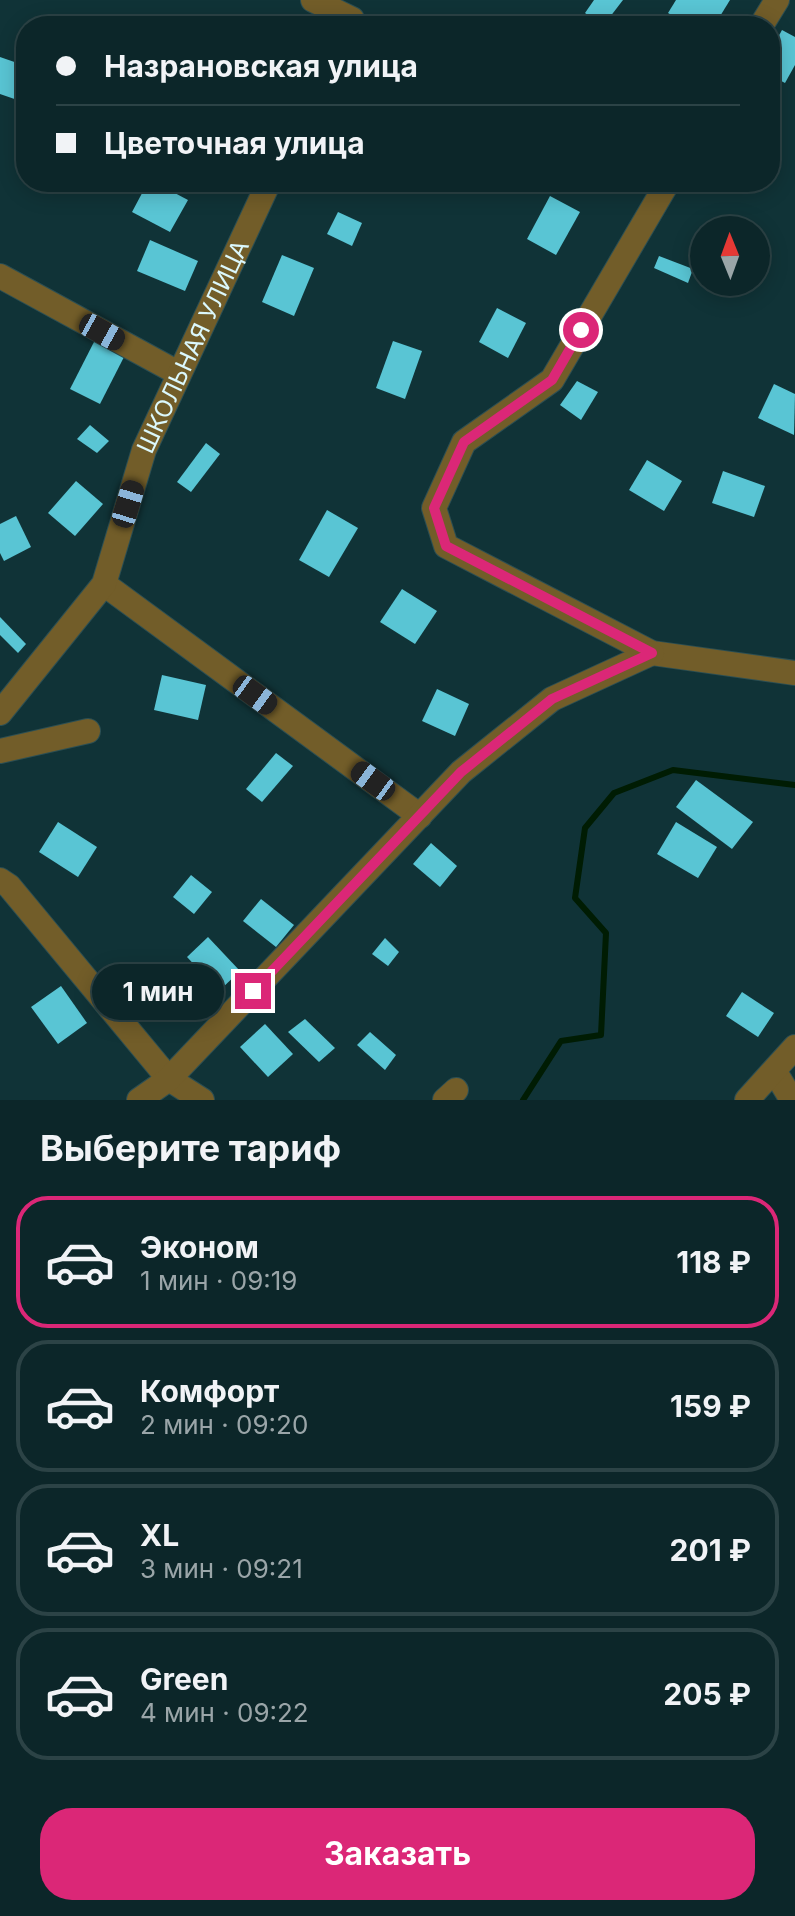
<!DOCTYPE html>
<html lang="ru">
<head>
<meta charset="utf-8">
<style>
	:root { --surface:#0c2629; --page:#1a3235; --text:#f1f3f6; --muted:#9aa5a8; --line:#2c4346; --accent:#db2777 }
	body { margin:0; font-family:Inter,sans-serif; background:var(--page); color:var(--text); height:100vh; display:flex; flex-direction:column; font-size:30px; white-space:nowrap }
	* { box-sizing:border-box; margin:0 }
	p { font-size:26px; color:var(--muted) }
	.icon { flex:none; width:44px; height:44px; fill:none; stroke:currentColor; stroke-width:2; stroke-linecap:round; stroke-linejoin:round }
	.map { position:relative; height:1100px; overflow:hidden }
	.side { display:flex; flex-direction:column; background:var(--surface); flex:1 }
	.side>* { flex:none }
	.top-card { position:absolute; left:16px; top:16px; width:764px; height:176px; border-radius:32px; box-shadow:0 4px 20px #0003,0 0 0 2px var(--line); display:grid; align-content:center; height:176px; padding:0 40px; background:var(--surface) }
	.needle { width:52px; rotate:359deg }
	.tools { position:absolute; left:690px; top:216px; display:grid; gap:16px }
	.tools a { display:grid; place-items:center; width:80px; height:80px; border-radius:50%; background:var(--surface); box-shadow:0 4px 20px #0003,0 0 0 2px var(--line); font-size:40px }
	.end { position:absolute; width:36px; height:36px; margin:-18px; border:10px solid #db2777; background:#fff; box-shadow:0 0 0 4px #fff }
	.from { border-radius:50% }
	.bubble { position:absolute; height:56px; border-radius:28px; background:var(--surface); box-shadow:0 4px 20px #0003,0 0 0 2px var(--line); font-size:26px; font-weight:700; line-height:56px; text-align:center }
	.car { position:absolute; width:24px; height:48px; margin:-24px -12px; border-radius:10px; box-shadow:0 0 6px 2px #0007; background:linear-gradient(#222 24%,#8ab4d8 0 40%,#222 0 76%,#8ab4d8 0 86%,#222 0) }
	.top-card b { display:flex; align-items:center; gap:28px; height:76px; font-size:30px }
	.top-card b+b { border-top:2px solid var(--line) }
	.top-card i { width:20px; height:20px; background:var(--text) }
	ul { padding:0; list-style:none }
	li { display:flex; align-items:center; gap:24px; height:132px; margin:0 16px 12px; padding:0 24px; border:4px solid var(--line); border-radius:32px }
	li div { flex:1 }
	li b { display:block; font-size:30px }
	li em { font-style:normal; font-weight:700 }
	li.current { border-color:var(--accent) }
	li>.icon { width:72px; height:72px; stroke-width:1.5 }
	h2 { padding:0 40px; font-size:36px; line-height:96px }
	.primary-button { display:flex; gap:16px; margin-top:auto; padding:16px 40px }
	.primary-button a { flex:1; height:92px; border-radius:32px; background:var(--accent); color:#fff; font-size:32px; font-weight:700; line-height:92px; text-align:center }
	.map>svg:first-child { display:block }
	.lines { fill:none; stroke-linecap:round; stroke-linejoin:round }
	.stream { stroke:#001c03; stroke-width:6 }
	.building { fill:#59c5d4 }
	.minor-casing { stroke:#2c4f53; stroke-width:26 }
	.minor { stroke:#725d29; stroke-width:24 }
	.route { stroke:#db2777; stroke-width:10 }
	.labels { text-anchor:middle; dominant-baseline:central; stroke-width:8; stroke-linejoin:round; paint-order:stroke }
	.street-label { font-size:24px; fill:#dbf8fc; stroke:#03191c }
</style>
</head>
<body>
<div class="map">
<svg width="795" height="1100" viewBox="0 0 795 1100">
	<rect width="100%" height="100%" fill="#103337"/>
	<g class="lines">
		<path class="stream" d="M 523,1100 L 561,1041 L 601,1035 L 606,933 L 575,898 L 585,828 L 614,793 L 673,770 L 795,785"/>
	</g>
	<g class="building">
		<path d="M 594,0 L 623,0 L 603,26 L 585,13 Z"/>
		<path d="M 676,0 L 730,0 L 714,26 L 690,26 L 668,13 Z"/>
		<path d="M 85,17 L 104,26 L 81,26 Z"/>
		<path d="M 782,30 L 795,37 L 795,65 L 785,83 L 770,75 L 770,52 Z"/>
		<path d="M 0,57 L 26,66 L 26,103 L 0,94 Z"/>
		<path d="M 770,146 L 781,150 L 774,165 L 770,163 Z"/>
		<path d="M 148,182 L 154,182 L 188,200 L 170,232 L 132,212 Z"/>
		<path d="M 550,196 L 580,212 L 556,255 L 527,239 Z"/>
		<path d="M 338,212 L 362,223 L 352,246 L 327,234 Z"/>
		<path d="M 150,240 L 198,261 L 185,291 L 137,271 Z"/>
		<path d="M 282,255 L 314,268 L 294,316 L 262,302 Z"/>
		<path d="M 659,256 L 693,269 L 688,283 L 654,268 Z"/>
		<path d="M 497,308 L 526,323 L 508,358 L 479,342 Z"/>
		<path d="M 95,340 L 125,355 L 100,404 L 70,389 Z"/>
		<path d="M 393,341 L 422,351 L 405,399 L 376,388 Z"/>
		<path d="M 577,381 L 598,392 L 581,420 L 560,405 Z"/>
		<path d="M 774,384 L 795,394 L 794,435 L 758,418 Z"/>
		<path d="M 90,425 L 109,441 L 97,453 L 77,439 Z"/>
		<path d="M 206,443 L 220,454 L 191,492 L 177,482 Z"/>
		<path d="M 647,460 L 682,481 L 664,511 L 629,490 Z"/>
		<path d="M 723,471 L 765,486 L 754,517 L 712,503 Z"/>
		<path d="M 76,481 L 103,504 L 75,536 L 48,513 Z"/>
		<path d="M 327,510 L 358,528 L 329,577 L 299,560 Z"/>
		<path d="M 16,516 L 31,547 L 4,561 L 0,553 L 0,524 Z"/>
		<path d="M 402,589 L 437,611 L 415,644 L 380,622 Z"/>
		<path d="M 0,617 L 26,644 L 18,653 L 0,635 Z"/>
		<path d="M 162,675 L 206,685 L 198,720 L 154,710 Z"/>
		<path d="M 437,689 L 469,704 L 455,736 L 422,721 Z"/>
		<path d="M 276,753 L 293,766 L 262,802 L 246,789 Z"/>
		<path d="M 696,780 L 753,822 L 732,849 L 676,807 Z"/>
		<path d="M 58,822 L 97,847 L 78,877 L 39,852 Z"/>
		<path d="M 676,822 L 717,847 L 698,878 L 657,854 Z"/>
		<path d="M 431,843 L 457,866 L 440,887 L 413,864 Z"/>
		<path d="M 191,875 L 212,892 L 194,914 L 173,897 Z"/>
		<path d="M 261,899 L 294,925 L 276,947 L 243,921 Z"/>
		<path d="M 208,937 L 240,971 L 219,991 L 187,957 Z"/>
		<path d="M 385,938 L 399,952 L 388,966 L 372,954 Z"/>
		<path d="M 61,986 L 87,1023 L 58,1044 L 31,1007 Z"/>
		<path d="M 742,992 L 774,1013 L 758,1037 L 726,1016 Z"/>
		<path d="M 305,1019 L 335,1048 L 319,1062 L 288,1032 Z"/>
		<path d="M 265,1024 L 293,1054 L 268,1077 L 240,1047 Z"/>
		<path d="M 370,1032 L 396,1055 L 385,1070 L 357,1045 Z"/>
	</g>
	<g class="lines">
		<defs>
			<g id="minor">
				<path d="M 313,0 L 352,19"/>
				<path d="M 761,26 L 777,0"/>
				<path d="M 668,182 L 552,380 L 464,442 L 434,508 L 446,546 L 652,653 L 795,673"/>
				<path d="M 0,276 L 178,373"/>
				<path d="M 104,584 L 420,816"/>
				<path id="s1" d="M 0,713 L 104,584 L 144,450 L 269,182"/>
				<path d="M 0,751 L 88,731"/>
				<path d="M 0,880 L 9,886 L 169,1079 L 202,1100"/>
				<path d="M 775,1072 L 792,1100"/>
				<path d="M 139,1100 L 169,1079 L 461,772 L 552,699 L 652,653"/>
				<path d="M 445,1100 L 456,1090"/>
				<path d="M 747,1100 L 795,1047"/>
			</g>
		</defs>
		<use href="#minor" class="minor-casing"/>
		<use href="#minor" class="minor"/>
	</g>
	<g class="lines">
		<path class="route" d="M 253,991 L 461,772 L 552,699 L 652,653 L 446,546 L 434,508 L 464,442 L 552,380 L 581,330"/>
	</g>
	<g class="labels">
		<g class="street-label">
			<text stroke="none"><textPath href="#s1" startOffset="420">ШКОЛЬНАЯ УЛИЦА</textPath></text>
		</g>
	</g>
</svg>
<div class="tools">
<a><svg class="needle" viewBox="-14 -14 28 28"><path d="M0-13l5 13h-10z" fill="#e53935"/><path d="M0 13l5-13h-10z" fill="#9aa5a8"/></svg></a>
</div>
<i class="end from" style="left:581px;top:330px"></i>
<i class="end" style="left:253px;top:991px"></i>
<div class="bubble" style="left:92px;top:964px;width:132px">1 мин</div>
<i class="car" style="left:102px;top:332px;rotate:119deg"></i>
<i class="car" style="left:128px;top:504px;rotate:17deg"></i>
<i class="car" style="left:255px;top:695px;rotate:126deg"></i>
<i class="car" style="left:373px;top:781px;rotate:306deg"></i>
<div class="top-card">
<b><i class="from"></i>Назрановская улица</b>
<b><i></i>Цветочная улица</b>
</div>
</div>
<section class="side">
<h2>Выберите тариф</h2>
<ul>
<li class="current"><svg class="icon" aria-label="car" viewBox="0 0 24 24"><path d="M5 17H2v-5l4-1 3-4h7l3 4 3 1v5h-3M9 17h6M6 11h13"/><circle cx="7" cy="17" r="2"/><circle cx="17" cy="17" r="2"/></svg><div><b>Эконом</b><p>1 мин · 09:19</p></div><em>118 ₽</em></li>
<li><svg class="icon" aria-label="car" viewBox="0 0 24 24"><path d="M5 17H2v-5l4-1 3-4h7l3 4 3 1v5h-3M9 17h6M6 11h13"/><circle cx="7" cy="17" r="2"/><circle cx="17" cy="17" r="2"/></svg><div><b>Комфорт</b><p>2 мин · 09:20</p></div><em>159 ₽</em></li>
<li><svg class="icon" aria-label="car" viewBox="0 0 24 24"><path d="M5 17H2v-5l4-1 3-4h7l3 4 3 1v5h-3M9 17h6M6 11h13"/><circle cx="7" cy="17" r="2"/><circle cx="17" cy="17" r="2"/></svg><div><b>XL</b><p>3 мин · 09:21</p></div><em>201 ₽</em></li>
<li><svg class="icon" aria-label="car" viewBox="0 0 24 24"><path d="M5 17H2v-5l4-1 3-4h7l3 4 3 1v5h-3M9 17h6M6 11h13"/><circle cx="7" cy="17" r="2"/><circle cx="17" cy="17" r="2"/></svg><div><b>Green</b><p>4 мин · 09:22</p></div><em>205 ₽</em></li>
</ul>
<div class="primary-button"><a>Заказать</a></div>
</section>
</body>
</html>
